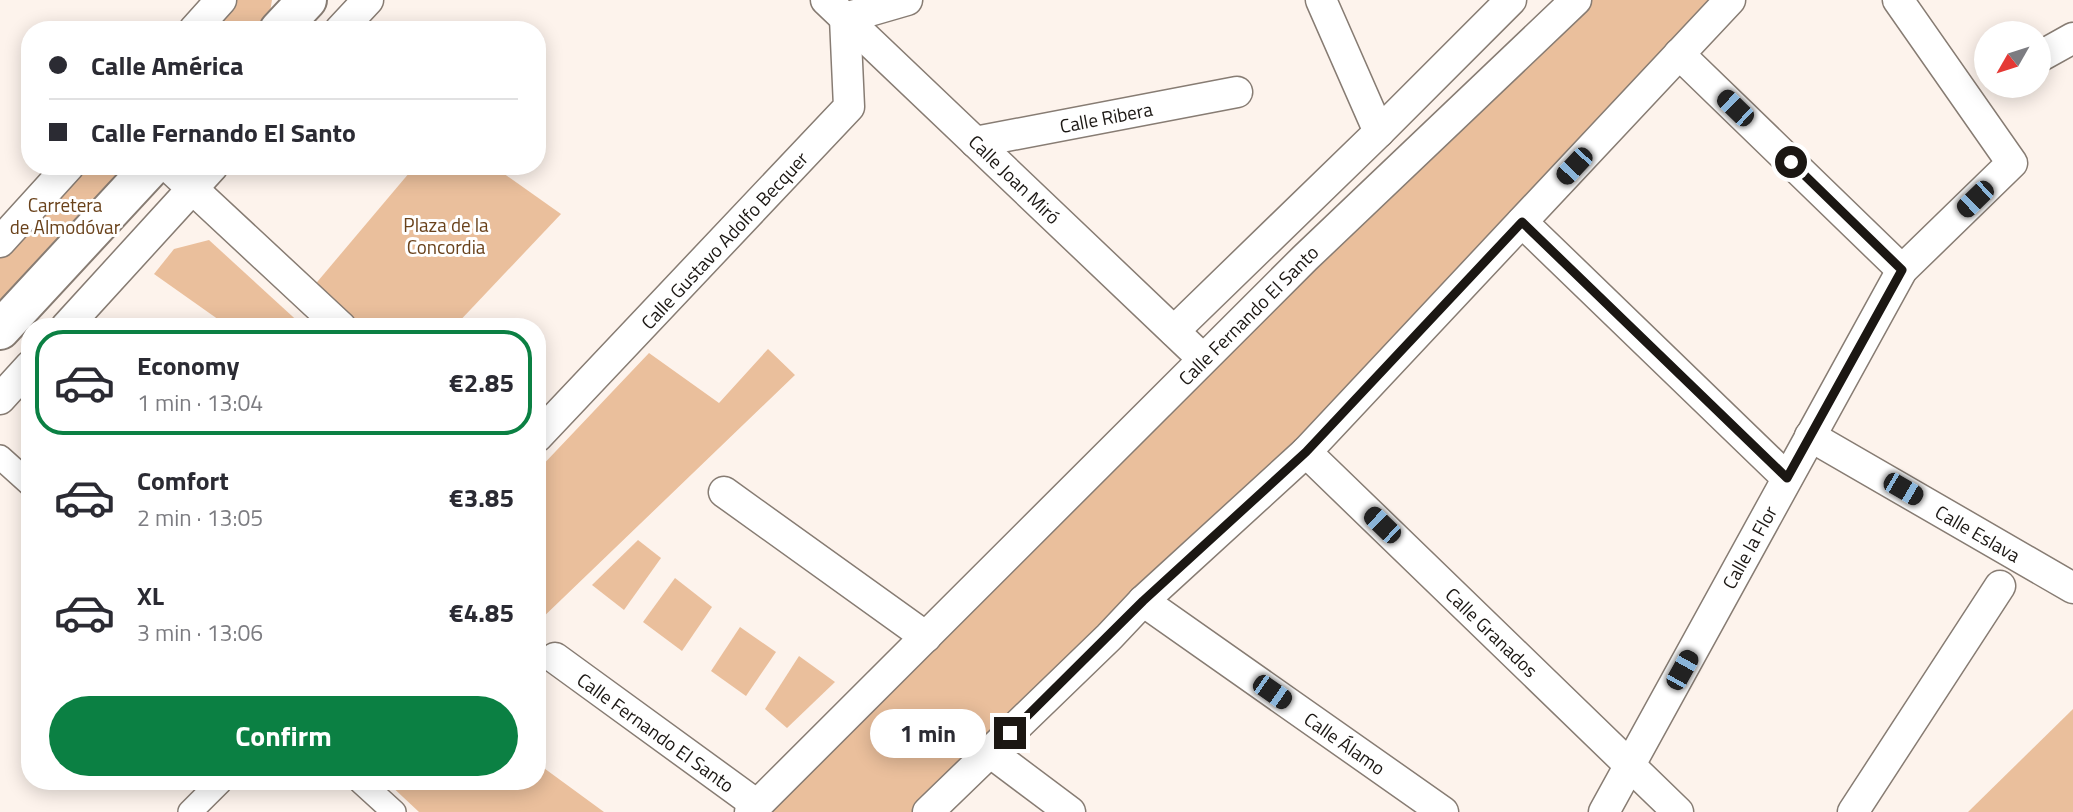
<!DOCTYPE html>
<html lang="en">
<head>
<meta charset="utf-8">
<style>
	:root { --surface:#fff; --page:#f7f7f7; --text:#2b2b33; --muted:#7c7c81; --line:#e1e1e2; --accent:#0b8043 }
	body { margin:0; font-family:"Titillium Web",sans-serif; background:var(--page); color:var(--text); height:100vh; display:flex; flex-direction:column; font-size:26px; white-space:nowrap }
	* { box-sizing:border-box; margin:0 }
	p { font-size:23px; color:var(--muted) }
	.icon { flex:none; width:38px; height:38px; fill:none; stroke:currentColor; stroke-width:2; stroke-linecap:round; stroke-linejoin:round }
	.map { position:relative; flex:1; overflow:hidden }
	.side { position:absolute; left:21px; top:318px; width:525px; height:472px; display:flex; flex-direction:column; background:var(--surface); border-radius:28px; box-shadow:0 4px 18px #0003 }
	.side>* { flex:none }
	.hud { position:absolute; left:21px; top:21px; width:525px; height:154px; border-radius:28px; box-shadow:0 4px 18px #0003; display:grid; align-content:center; height:154px; padding:0 28px; background:var(--surface) }
	.needle { width:46px; rotate:231deg }
	.fabs { position:absolute; left:1974px; top:21px; display:grid; gap:14px }
	.fabs a { display:grid; place-items:center; width:77px; height:77px; border-radius:50%; background:var(--surface); box-shadow:0 4px 18px #0003; font-size:35px }
	.end { position:absolute; width:32px; height:32px; margin:-16px; border:9px solid #1b1713; background:#fff; box-shadow:0 0 0 4px #fff }
	.from { border-radius:50% }
	.bubble { position:absolute; height:49px; border-radius:24px; background:var(--surface); box-shadow:0 4px 18px #0003; font-size:23px; font-weight:700; line-height:49px; text-align:center }
	.car { position:absolute; width:21px; height:42px; margin:-21px -10px; border-radius:9px; box-shadow:0 0 5px 2px #0007; background:linear-gradient(#222 24%,#8ab4d8 0 40%,#222 0 76%,#8ab4d8 0 86%,#222 0) }
	.hud b { display:flex; align-items:center; gap:24px; height:66px; font-size:26px }
	.hud b+b { border-top:2px solid var(--line) }
	.hud i { width:18px; height:18px; background:var(--text) }
	ul { padding:12px 0 0; list-style:none }
	li { display:flex; align-items:center; gap:21px; height:105px; margin:0 14px 10px; padding:0 14px; border:4px solid transparent; border-radius:28px }
	li div { flex:1 }
	li b { display:block; font-size:26px }
	li em { font-style:normal; font-weight:700 }
	li.current { border-color:var(--accent) }
	li>.icon { width:63px; height:63px; stroke-width:1.5 }
	.button { display:flex; gap:14px; margin-top:auto; padding:14px 28px }
	.button a { flex:1; height:80px; border-radius:42px; background:var(--accent); color:#fff; font-size:28px; font-weight:700; line-height:80px; text-align:center }
	.map>svg:first-child { display:block }
	.green { fill:#eabf9c }
	.lines { fill:none; stroke-linecap:round; stroke-linejoin:round }
	.pedestrian-casing { stroke:#877c73; stroke-width:26 }
	.minor-casing { stroke:#877c73; stroke-width:33 }
	.secondary-casing { stroke:#877c73; stroke-width:42 }
	.pedestrian { stroke:#fff; stroke-width:23 }
	.minor { stroke:#fff; stroke-width:30 }
	.secondary { stroke:#fff; stroke-width:38 }
	.route { stroke:#1b1713; stroke-width:9 }
	.labels { text-anchor:middle; dominant-baseline:central; stroke-width:6; stroke-linejoin:round; paint-order:stroke }
	.street-label { font-size:19px; fill:#1b1713; stroke:#fff }
	.park-label { font-size:19px; fill:#69411a; stroke:#fff }
</style>
</head>
<body>
<div class="map">
<svg width="2073" height="812" viewBox="0 0 2073 812">
	<rect width="100%" height="100%" fill="#fdf3ec"/>
	<g class="green">
		<path d="M 221,0 L 272,0 L 267,30 L 194,30 Z"/>
		<path d="M 1580,0 L 1730,0 L 942,812 L 750,812 Z"/>
		<path d="M 69,166 L 152,166 L 0,330 L 0,242 Z"/>
		<path d="M 415,166 L 493,166 L 561,214 L 454,327 L 341,327 L 307,294 Z"/>
		<path d="M 209,240 L 304,327 L 229,327 L 154,274 L 174,249 Z"/>
		<path d="M 768,349 L 795,375 L 537,623 L 537,471 L 649,353 L 719,403 Z"/>
		<path d="M 638,540 L 661,558 L 624,610 L 592,585 Z"/>
		<path d="M 675,578 L 712,607 L 682,651 L 643,622 Z"/>
		<path d="M 740,627 L 776,652 L 746,696 L 711,671 Z"/>
		<path d="M 799,656 L 835,682 L 787,728 L 765,709 Z"/>
		<path d="M 2073,709 L 2073,812 L 1968,812 Z"/>
		<path d="M 537,763 L 604,812 L 419,812 L 387,782 L 537,782 Z"/>
	</g>
	<g class="lines">
		<defs>
			<g id="pedestrian">
				<path d="M 0,457 L 30,484"/>
				<path d="M 361,782 L 394,812"/>
				<path d="M 190,812 L 220,782"/>
			</g>
			<g id="minor">
				<path d="M 826,0 L 1203,359"/>
				<path d="M 1321,0 L 1379,132"/>
				<path d="M 194,30 L 221,0"/>
				<path d="M 340,30 L 368,0"/>
				<path d="M 1679,54 L 1902,270"/>
				<path d="M 2039,57 L 2073,38"/>
				<path d="M 975,142 L 1237,92"/>
				<path d="M 168,166 L 341,327"/>
				<path d="M 1522,222 L 1787,478"/>
				<path d="M 0,242 L 69,166"/>
				<path d="M 66,327 L 213,166"/>
				<path d="M 1174,331 L 1379,132 L 1511,0"/>
				<path d="M 0,399 L 30,366"/>
				<path d="M 1810,436 L 2073,588"/>
				<path d="M 537,437 L 849,107 L 845,18 L 907,0"/>
				<path d="M 1306,452 L 1678,812"/>
				<path d="M 724,492 L 926,637"/>
				<path d="M 1143,601 L 1443,812"/>
				<path d="M 555,658 L 757,805"/>
				<path d="M 990,752 L 1070,812"/>
				<path d="M 750,812 L 1305,258 L 1576,0"/>
				<path d="M 928,812 L 1109,637 L 1143,601 L 1306,452 L 1730,0"/>
				<path d="M 1604,812 L 1902,270 L 2012,163 L 1898,0"/>
				<path d="M 1853,812 L 2000,586"/>
			</g>
			<g id="secondary">
				<path d="M 279,30 L 307,0"/>
				<path d="M 0,330 L 152,166"/>
			</g>
		</defs>
		<use href="#pedestrian" class="pedestrian-casing"/>
		<use href="#minor" class="minor-casing"/>
		<use href="#secondary" class="secondary-casing"/>
		<use href="#pedestrian" class="pedestrian"/>
		<use href="#minor" class="minor"/>
		<use href="#secondary" class="secondary"/>
	</g>
	<g class="lines">
		<path class="route" d="M 1010,733 L 1143,601 L 1306,452 L 1522,222 L 1787,478 L 1902,270 L 1791,162"/>
	</g>
	<g class="labels">
		<g class="street-label">
			<text transform="translate(1106 117) rotate(-11)">Calle Ribera</text>
			<text transform="translate(1015 179) rotate(44)">Calle Joan Miró</text>
			<text transform="translate(724 240) rotate(-47)">Calle Gustavo Adolfo Becquer</text>
			<text transform="translate(1248 315) rotate(-45)">Calle Fernando El Santo</text>
			<text transform="translate(1978 533) rotate(30)">Calle Eslava</text>
			<text transform="translate(1749 547) rotate(-61)">Calle la Flor</text>
			<text transform="translate(1492 632) rotate(44)">Calle Granados</text>
			<text transform="translate(656 732) rotate(36)">Calle Fernando El Santo</text>
			<text transform="translate(1345 743) rotate(35)">Calle Álamo</text>
		</g>
		<g class="park-label">
			<text x="65" y="204">Carretera<tspan x="65" dy="22">de Almodóvar</tspan></text>
			<text x="446" y="224">Plaza de la<tspan x="446" dy="22">Concordia</tspan></text>
		</g>
	</g>
</svg>
<div class="fabs">
<a><svg class="needle" viewBox="-14 -14 28 28"><path d="M0-13l5 13h-10z" fill="#e53935"/><path d="M0 13l5-13h-10z" fill="#7c7c81"/></svg></a>
</div>
<i class="end from" style="left:1791px;top:162px"></i>
<i class="end" style="left:1010px;top:733px"></i>
<div class="bubble" style="left:870px;top:709px;width:116px">1 min</div>
<i class="car" style="left:1735px;top:108px;rotate:314deg"></i>
<i class="car" style="left:1574px;top:166px;rotate:223deg"></i>
<i class="car" style="left:1975px;top:199px;rotate:226deg"></i>
<i class="car" style="left:1903px;top:489px;rotate:120deg"></i>
<i class="car" style="left:1382px;top:525px;rotate:314deg"></i>
<i class="car" style="left:1682px;top:670px;rotate:29deg"></i>
<i class="car" style="left:1272px;top:692px;rotate:125deg"></i>
<div class="hud">
<b><i class="from"></i>Calle América</b>
<b><i></i>Calle Fernando El Santo</b>
</div>
<section class="side">
<ul>
<li class="current"><svg class="icon" aria-label="car" viewBox="0 0 24 24"><path d="M5 17H2v-5l4-1 3-4h7l3 4 3 1v5h-3M9 17h6M6 11h13"/><circle cx="7" cy="17" r="2"/><circle cx="17" cy="17" r="2"/></svg><div><b>Economy</b><p>1 min · 13:04</p></div><em>€2.85</em></li>
<li><svg class="icon" aria-label="car" viewBox="0 0 24 24"><path d="M5 17H2v-5l4-1 3-4h7l3 4 3 1v5h-3M9 17h6M6 11h13"/><circle cx="7" cy="17" r="2"/><circle cx="17" cy="17" r="2"/></svg><div><b>Comfort</b><p>2 min · 13:05</p></div><em>€3.85</em></li>
<li><svg class="icon" aria-label="car" viewBox="0 0 24 24"><path d="M5 17H2v-5l4-1 3-4h7l3 4 3 1v5h-3M9 17h6M6 11h13"/><circle cx="7" cy="17" r="2"/><circle cx="17" cy="17" r="2"/></svg><div><b>XL</b><p>3 min · 13:06</p></div><em>€4.85</em></li>
</ul>
<div class="button"><a>Confirm</a></div>
</section>
</div>
</body>
</html>
